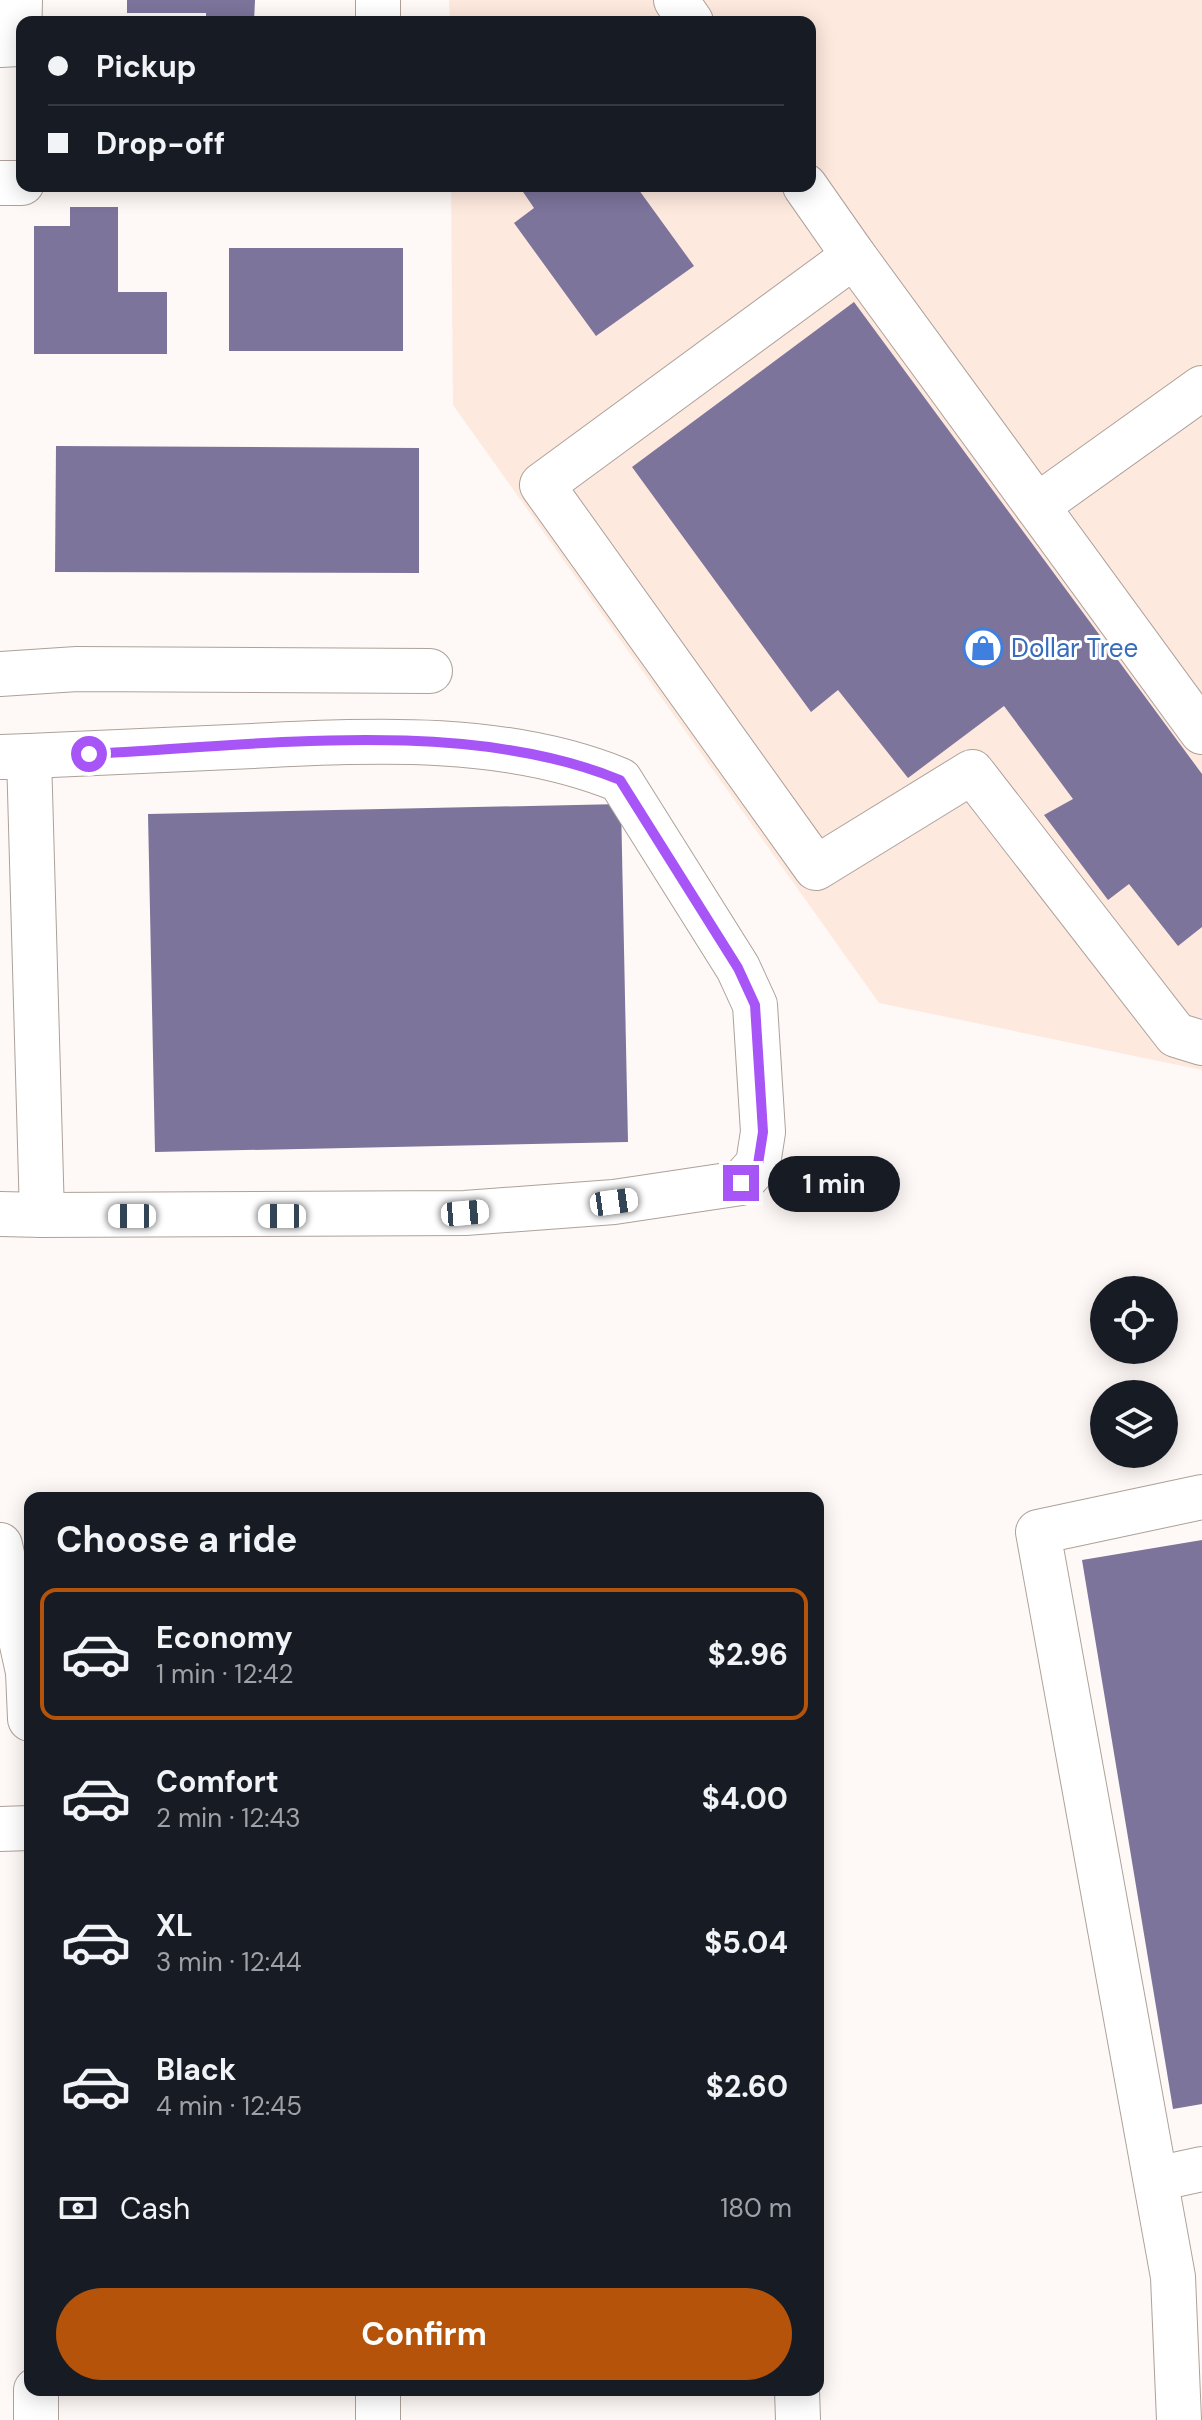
<!DOCTYPE html>
<html lang="en">
<head>
<meta charset="utf-8">
<style>
	:root { --surface:#171b24; --page:#242831; --text:#f1f3f6; --muted:#9ea1a6; --line:#363941; --accent:#b45309 }
	body { margin:0; font-family:"DM Sans",sans-serif; background:var(--page); color:var(--text); height:100vh; display:flex; flex-direction:column; font-size:30px; white-space:nowrap }
	* { box-sizing:border-box; margin:0 }
	p { font-size:26px; color:var(--muted) }
	.icon { flex:none; width:44px; height:44px; fill:none; stroke:currentColor; stroke-width:2; stroke-linecap:round; stroke-linejoin:round }
	.map { position:relative; flex:1; overflow:hidden }
	.side { position:absolute; left:24px; top:1492px; width:800px; height:904px; display:flex; flex-direction:column; background:var(--surface); border-radius:16px; box-shadow:0 4px 20px #0003 }
	.side>* { flex:none }
	.top-card { position:absolute; left:16px; top:16px; width:800px; height:176px; border-radius:16px; box-shadow:0 4px 20px #0003; display:grid; align-content:center; height:176px; padding:0 32px; background:var(--surface) }
	.buttons { position:absolute; left:1090px; top:1276px; display:grid; gap:16px }
	.buttons a { display:grid; place-items:center; width:88px; height:88px; border-radius:50%; background:var(--surface); box-shadow:0 4px 20px #0003; font-size:40px }
	.end { position:absolute; width:36px; height:36px; margin:-18px; border:10px solid #a855f7; background:#fff; box-shadow:0 0 0 4px #fff }
	.from { border-radius:50% }
	.bubble { position:absolute; height:56px; border-radius:28px; background:var(--surface); box-shadow:0 4px 20px #0003; font-size:26px; font-weight:700; line-height:56px; text-align:center }
	.car { position:absolute; width:24px; height:48px; margin:-24px -12px; border-radius:10px; box-shadow:0 0 6px 2px #0007; background:linear-gradient(#fff 24%,#345 0 40%,#fff 0 76%,#345 0 86%,#fff 0) }
	.top-card b { display:flex; align-items:center; gap:28px; height:76px; font-size:30px }
	.top-card b+b { border-top:2px solid var(--line) }
	.top-card i { width:20px; height:20px; background:var(--text) }
	ul { padding:0; list-style:none }
	li { display:flex; align-items:center; gap:24px; height:132px; margin:0 16px 12px; padding:0 16px; border:4px solid transparent; border-radius:16px }
	li div { flex:1 }
	li b { display:block; font-size:30px }
	li em { font-style:normal; font-weight:700 }
	li.active { border-color:var(--accent) }
	li>.icon { width:72px; height:72px; stroke-width:1.5 }
	h2 { padding:0 32px; font-size:36px; line-height:96px }
	.pay { display:flex; align-items:center; gap:20px; height:88px; padding:0 32px; font-size:30px }
	.pay p { margin-inline-start:auto }
	.primary-button { display:flex; gap:16px; margin-top:auto; padding:16px 32px }
	.primary-button a { flex:1; height:92px; border-radius:48px; background:var(--accent); color:#fff; font-size:32px; font-weight:700; line-height:92px; text-align:center }
	.map>svg:first-child { display:block }
	.built { fill:#fee9de }
	.building { fill:#7c749b }
	.lines { fill:none; stroke-linecap:round; stroke-linejoin:round }
	.minor-casing { stroke:#ada19a; stroke-width:46 }
	.minor { stroke:#fff; stroke-width:44 }
	.route { stroke:#a855f7; stroke-width:10 }
	.labels { text-anchor:middle; dominant-baseline:central; stroke-width:6; stroke-linejoin:round; paint-order:stroke }
	.shop-label { font-size:26px; fill:#366cbe; stroke:#fff; text-anchor:start }
</style>
</head>
<body>
<div class="map">
<svg width="1202" height="2420" viewBox="0 0 1202 2420">
	<rect width="100%" height="100%" fill="#fef9f6"/>
	<path class="built" d="M 449,0 L 1202,0 L 1202,1070 L 879,1003 L 453,405 L 451,186 L 810,186 L 810,22 L 450,22 Z"/>
	<g class="building">
		<path d="M 127,0 L 255,0 L 254,22 L 206,22 L 206,13 L 127,13 Z"/>
		<path d="M 519,186 L 636,186 L 694,266 L 596,336 L 514,223 L 534,208 Z"/>
		<path d="M 70,207 L 118,207 L 118,292 L 167,292 L 167,354 L 34,354 L 34,226 L 70,226 Z"/>
		<rect x="229" y="248" width="174" height="103"/>
		<path d="M 854,302 L 1202,774 L 1202,927 L 1178,946 L 1129,884 L 1108,900 L 1044,815 L 1073,799 L 1004,706 L 908,778 L 838,690 L 811,712 L 632,467 Z"/>
		<path d="M 56,446 L 419,448 L 419,573 L 55,572 Z"/>
		<path d="M 621,804 L 628,1142 L 155,1152 L 148,814 Z"/>
		<path d="M 1202,1540 L 1202,2104 L 1173,2109 L 1082,1560 Z"/>
	</g>
	<g class="lines">
		<defs>
			<g id="minor">
				<path d="M 676,0 L 691,22"/>
				<path d="M 378,22 L 378,0"/>
				<path d="M 0,45 L 19,44 L 20,0"/>
				<path d="M 0,183 L 22,183"/>
				<path d="M 805,186 L 854,256"/>
				<path d="M 1037,506 L 1202,388"/>
				<path d="M 0,674 L 77,669 L 430,671"/>
				<path d="M 1202,732 L 854,256 L 542,485 L 816,868 L 972,772 L 1176,1035 L 1202,1043"/>
				<path d="M 29,756 C 104,753 178,749 253,746 C 374,740 505,733 620,780 L 738,968 L 755,1005 L 763,1132 L 758,1164 L 741,1183 L 614,1202 L 465,1213 L 42,1215"/>
				<path d="M 0,757 L 29,756 L 42,1215 L 0,1214"/>
				<path d="M 0,1545 L 28,1672 L 30,1719"/>
				<path d="M 0,1829 L 30,1828"/>
				<path d="M 1156,2179 L 1202,2169"/>
				<path d="M 378,2390 L 378,2420"/>
				<path d="M 797,2390 L 798,2420"/>
				<path d="M 36,2420 L 36,2390"/>
				<path d="M 1179,2420 L 1173,2277 L 1038,1532 L 1202,1497"/>
			</g>
		</defs>
		<use href="#minor" class="minor-casing"/>
		<use href="#minor" class="minor"/>
	</g>
	<g class="lines">
		<path class="route" d="M 89,754 C 253,746 465,716 620,780 L 738,968 L 755,1005 L 763,1132 L 758,1164 L 741,1183"/>
	</g>
	<defs>
		<symbol id="shop-ring" viewBox="-11 -11 22 22"><circle r="9.5" fill="#fff" stroke="#3f7fe0" stroke-width="1.5"/><path d="M-5-2.5h2.3a2.7 3.5 0 0 1 5.4 0H5L5.5 6h-11ZM-1.5-2.5h3a1.5 2.3 0 0 0-3 0Z" fill="#3f7fe0"/></symbol>
	</defs>
	<g fill-rule="evenodd">
		<use href="#shop-ring" x="961" y="626" width="44" height="44"/>
	</g>
	<g class="labels">
		<g class="shop-label">
			<text x="1011" y="648">Dollar Tree</text>
		</g>
	</g>
</svg>
<div class="buttons">
<a><svg class="icon" aria-label="locate" viewBox="0 0 24 24"><circle cx="12" cy="12" r="6"/><path d="M12 2v4M12 18v4M2 12h4M18 12h4"/></svg></a>
<a><svg class="icon" aria-label="layers" viewBox="0 0 24 24"><path d="M12 4l9 5-9 5-9-5zM3 14l9 5 9-5"/></svg></a>
</div>
<i class="end from" style="left:89px;top:754px"></i>
<i class="end" style="left:741px;top:1183px"></i>
<div class="bubble" style="left:768px;top:1156px;width:132px">1 min</div>
<i class="car" style="left:614px;top:1202px;rotate:82deg"></i>
<i class="car" style="left:465px;top:1213px;rotate:85deg"></i>
<i class="car" style="left:132px;top:1216px;rotate:270deg"></i>
<i class="car" style="left:282px;top:1216px;rotate:270deg"></i>
<div class="top-card">
<b><i class="from"></i>Pickup</b>
<b><i></i>Drop-off</b>
</div>
<section class="side">
<h2>Choose a ride</h2>
<ul>
<li class="active"><svg class="icon" aria-label="car" viewBox="0 0 24 24"><path d="M5 17H2v-5l4-1 3-4h7l3 4 3 1v5h-3M9 17h6M6 11h13"/><circle cx="7" cy="17" r="2"/><circle cx="17" cy="17" r="2"/></svg><div><b>Economy</b><p>1 min · 12:42</p></div><em>$2.96</em></li>
<li><svg class="icon" aria-label="car" viewBox="0 0 24 24"><path d="M5 17H2v-5l4-1 3-4h7l3 4 3 1v5h-3M9 17h6M6 11h13"/><circle cx="7" cy="17" r="2"/><circle cx="17" cy="17" r="2"/></svg><div><b>Comfort</b><p>2 min · 12:43</p></div><em>$4.00</em></li>
<li><svg class="icon" aria-label="car" viewBox="0 0 24 24"><path d="M5 17H2v-5l4-1 3-4h7l3 4 3 1v5h-3M9 17h6M6 11h13"/><circle cx="7" cy="17" r="2"/><circle cx="17" cy="17" r="2"/></svg><div><b>XL</b><p>3 min · 12:44</p></div><em>$5.04</em></li>
<li><svg class="icon" aria-label="car" viewBox="0 0 24 24"><path d="M5 17H2v-5l4-1 3-4h7l3 4 3 1v5h-3M9 17h6M6 11h13"/><circle cx="7" cy="17" r="2"/><circle cx="17" cy="17" r="2"/></svg><div><b>Black</b><p>4 min · 12:45</p></div><em>$2.60</em></li>
</ul>
<div class="pay"><svg class="icon" aria-label="cash" viewBox="0 0 24 24"><path d="M3 7h18v10H3z"/><circle cx="12" cy="12" r="2"/></svg>Cash<p>180 m</p></div>
<div class="primary-button"><a>Confirm</a></div>
</section>
</div>
</body>
</html>
